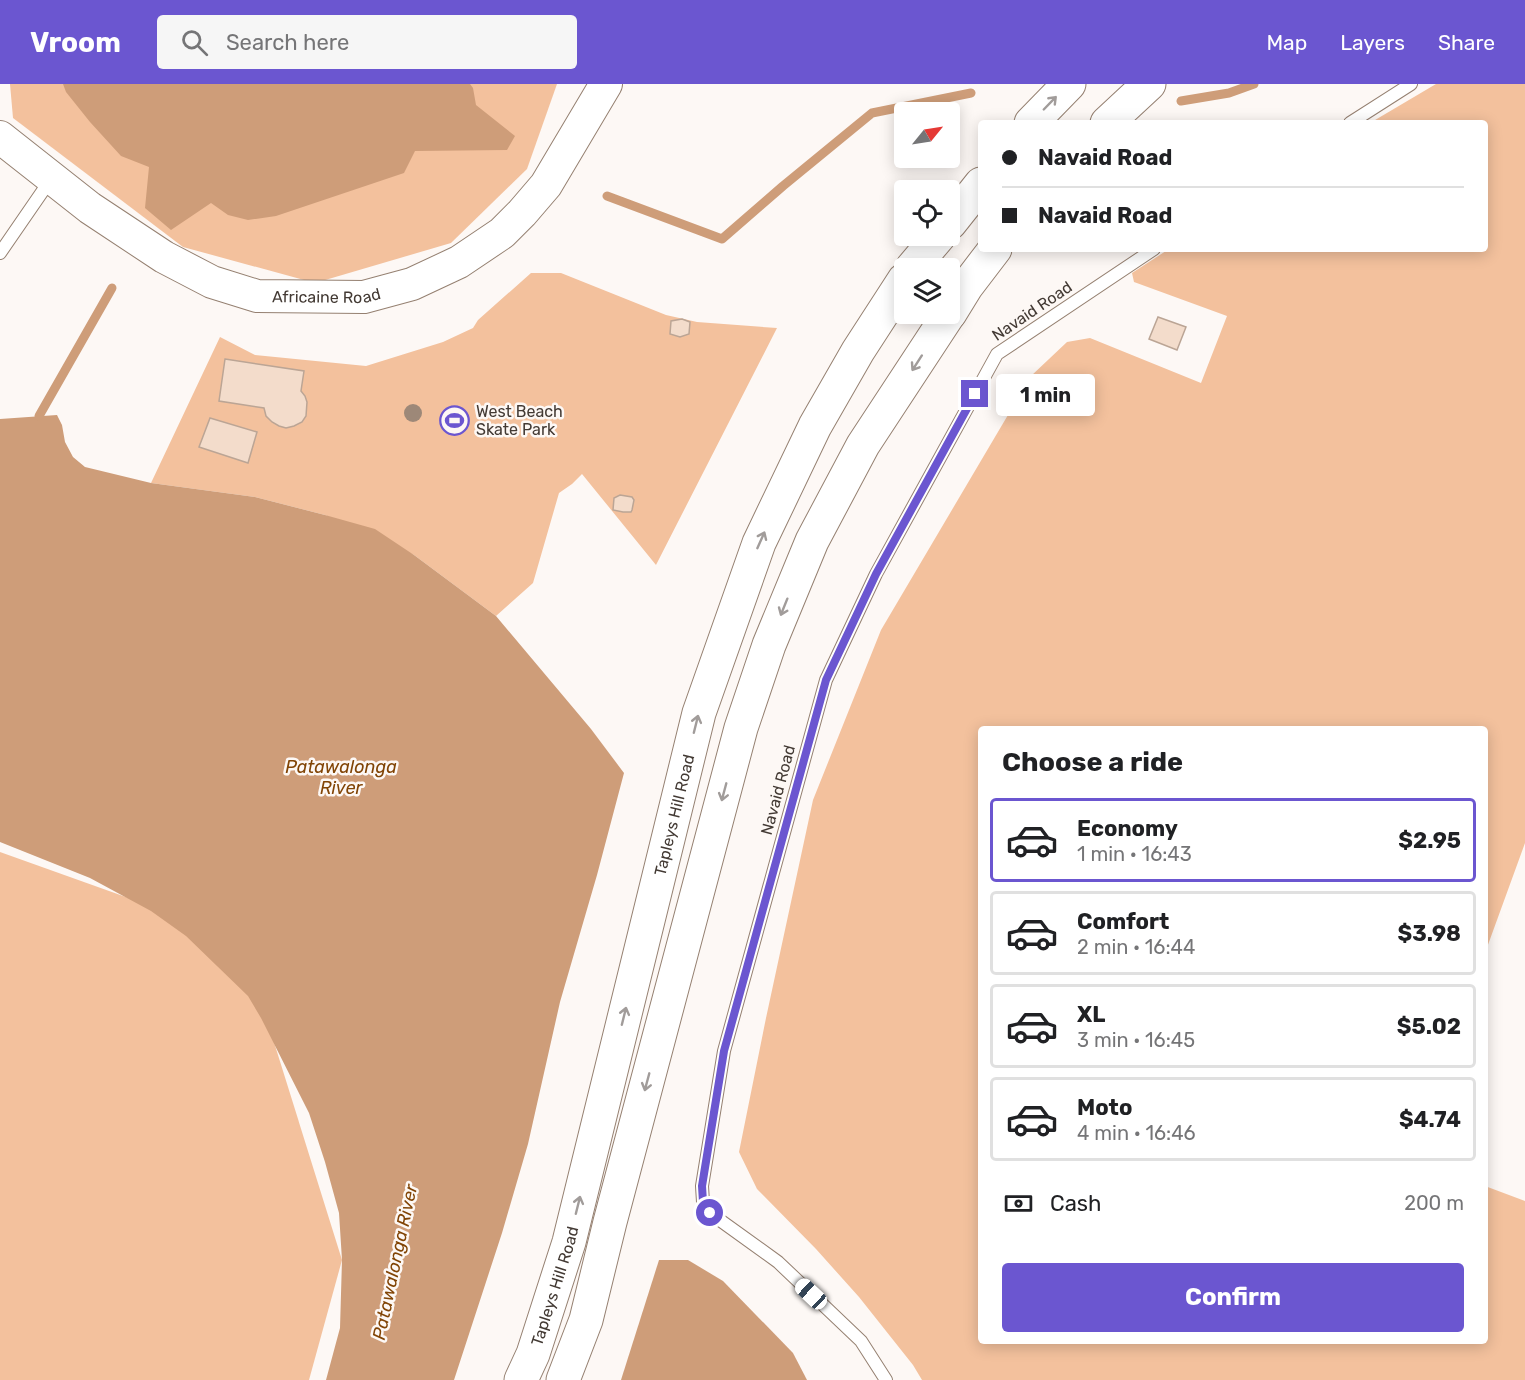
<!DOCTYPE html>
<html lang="en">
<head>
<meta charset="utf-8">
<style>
	:root { --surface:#fff; --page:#f6f6f6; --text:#202124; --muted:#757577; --line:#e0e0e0; --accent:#6b56d0 }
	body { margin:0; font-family:Rubik,sans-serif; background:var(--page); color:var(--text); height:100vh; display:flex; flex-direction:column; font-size:22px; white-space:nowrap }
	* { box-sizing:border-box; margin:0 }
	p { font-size:20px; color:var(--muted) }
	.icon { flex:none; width:33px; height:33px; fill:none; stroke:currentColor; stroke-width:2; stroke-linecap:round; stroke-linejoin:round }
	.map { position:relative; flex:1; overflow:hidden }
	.sheet { position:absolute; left:978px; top:642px; width:510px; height:618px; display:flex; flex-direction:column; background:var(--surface); border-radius:6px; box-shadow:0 3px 15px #0003 }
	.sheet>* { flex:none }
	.guide { position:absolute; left:978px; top:36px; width:510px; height:132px; border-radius:6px; box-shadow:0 3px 15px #0003; display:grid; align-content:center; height:132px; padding:0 24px; background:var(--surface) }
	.needle { width:39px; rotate:60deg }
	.tools { position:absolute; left:894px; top:18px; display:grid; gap:12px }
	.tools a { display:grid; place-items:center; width:66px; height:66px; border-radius:6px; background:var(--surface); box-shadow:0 3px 15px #0003; font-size:30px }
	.end { position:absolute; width:27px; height:27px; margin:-14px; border:8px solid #6b56d0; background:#fff; box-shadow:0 0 0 3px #fff }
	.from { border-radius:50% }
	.bubble { position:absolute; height:42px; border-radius:6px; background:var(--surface); box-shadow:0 3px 15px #0003; font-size:20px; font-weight:700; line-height:42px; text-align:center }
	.car { position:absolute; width:18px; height:36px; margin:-18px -9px; border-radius:8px; box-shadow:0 0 4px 2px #0007; background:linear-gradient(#fff 24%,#345 0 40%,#fff 0 76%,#345 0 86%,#fff 0) }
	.guide b { display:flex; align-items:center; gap:21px; height:57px; font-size:22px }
	.guide b+b { border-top:2px solid var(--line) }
	.guide i { width:15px; height:15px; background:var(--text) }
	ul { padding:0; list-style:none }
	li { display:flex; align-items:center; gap:18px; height:84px; margin:0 12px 9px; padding:0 12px; border:3px solid var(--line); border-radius:6px }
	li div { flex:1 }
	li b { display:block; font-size:22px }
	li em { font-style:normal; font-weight:700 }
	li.active { border-color:var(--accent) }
	li>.icon { width:54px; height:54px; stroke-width:1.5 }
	h2 { padding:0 24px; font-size:27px; line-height:72px }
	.pay { display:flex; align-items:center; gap:15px; height:66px; padding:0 24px; font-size:22px }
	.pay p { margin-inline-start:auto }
	.button { display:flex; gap:12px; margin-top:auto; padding:12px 24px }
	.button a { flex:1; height:69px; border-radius:6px; background:var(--accent); color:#fff; font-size:24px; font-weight:700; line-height:69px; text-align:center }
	header { display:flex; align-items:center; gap:36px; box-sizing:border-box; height:84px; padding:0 30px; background:var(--accent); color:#fff }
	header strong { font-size:28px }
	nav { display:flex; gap:33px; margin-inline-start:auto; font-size:21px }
	.search { width:420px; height:54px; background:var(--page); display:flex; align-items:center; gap:15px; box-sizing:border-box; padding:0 21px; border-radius:6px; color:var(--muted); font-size:22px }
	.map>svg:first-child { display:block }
	.green { fill:#f3c19d }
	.water { fill:#ce9d79 }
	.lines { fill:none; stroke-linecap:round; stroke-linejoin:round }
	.stream { stroke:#ce9d79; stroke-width:9 }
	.building { fill:#f3dccb; stroke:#bba595; stroke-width:1.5 }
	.service-casing { stroke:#958071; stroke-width:14 }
	.tertiary-casing { stroke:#958071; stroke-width:34 }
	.primary-casing { stroke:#958071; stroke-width:35 }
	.service { stroke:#fff; stroke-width:12 }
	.tertiary { stroke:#fff; stroke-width:32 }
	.primary { stroke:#fff; stroke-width:33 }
	.tree { fill:#9d8878 }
	.oneway { stroke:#a19c9a }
	.route { stroke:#6b56d0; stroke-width:8 }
	.labels { text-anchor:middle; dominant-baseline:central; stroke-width:5; stroke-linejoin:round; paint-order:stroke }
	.street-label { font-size:16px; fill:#433a34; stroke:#fdf8f5 }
	.poi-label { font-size:16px; fill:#433a34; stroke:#fdf8f5; text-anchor:start }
	.water-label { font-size:18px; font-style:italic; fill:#814405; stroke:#fdf8f5 }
</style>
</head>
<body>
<header>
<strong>Vroom</strong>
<div class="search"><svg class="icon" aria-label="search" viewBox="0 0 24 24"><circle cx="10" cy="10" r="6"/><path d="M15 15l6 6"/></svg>Search here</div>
<nav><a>Map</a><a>Layers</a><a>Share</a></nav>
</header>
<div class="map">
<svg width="1525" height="1296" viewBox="0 0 1525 1296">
	<rect width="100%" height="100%" fill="#fdf8f5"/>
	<g class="green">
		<path d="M 10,0 L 557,0 L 527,85 L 451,159 L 315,199 L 183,163 L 13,34 Z"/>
		<path d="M 1436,0 L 1525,0 L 1525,759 L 1485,869 L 1485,645 L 981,645 L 981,1257 L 1485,1257 L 1485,1102 L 1525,1117 L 1525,1296 L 922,1296 L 913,1281 L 859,1213 L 816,1165 L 757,1105 L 739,1068 L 766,934 L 813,716 L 881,546 L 1031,292 L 1067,258 L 1090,254 L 1201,299 L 1227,232 L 1134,198 L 1132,189 L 1169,165 L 1485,165 L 1485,39 L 1370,39 Z"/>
		<path d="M 531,189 L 561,189 L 666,231 L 697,238 L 777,244 L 656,481 L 582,390 L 572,400 L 559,409 L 533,499 L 496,532 L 414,471 L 325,431 L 255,413 L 151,399 L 220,253 L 255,271 L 366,282 L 443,258 L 473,244 L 478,236 Z"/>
		<path d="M 0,768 L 165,827 L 263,923 L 342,1176 L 309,1296 L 0,1296 Z"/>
	</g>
	<g class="water">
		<path d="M 63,0 L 470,0 L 473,4 L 476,21 L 515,52 L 507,66 L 415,67 L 404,89 L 276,132 L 248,136 L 228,131 L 211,119 L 171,146 L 145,124 L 149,83 L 121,72 L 90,38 L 66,8 Z"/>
		<path d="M 57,331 L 62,341 L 65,358 L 73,373 L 85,383 L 151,399 L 255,413 L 325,431 L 375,445 L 414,471 L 496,532 L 591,645 L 624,689 L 597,791 L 560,918 L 528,1060 L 502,1149 L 454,1296 L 326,1296 L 340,1244 L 342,1176 L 339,1129 L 325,1078 L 309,1029 L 261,934 L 248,912 L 186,852 L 151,827 L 90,794 L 0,758 L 0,335 Z"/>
		<path d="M 659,1176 L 688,1176 L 723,1197 L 793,1269 L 807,1296 L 621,1296 Z"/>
	</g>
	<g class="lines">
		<g class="stream">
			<path d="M 1181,17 L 1229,9 L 1254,0"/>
			<path d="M 607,112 L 722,155 L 783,102 L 872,29 L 971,9"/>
			<path d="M 39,332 L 112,204"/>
		</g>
	</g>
	<g class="building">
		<path d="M 1158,233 L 1186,243 L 1177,266 L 1149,255 Z"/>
		<path d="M 682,235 L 690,238 L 689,250 L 680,253 L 670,250 L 671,237 Z"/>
		<path d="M 225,275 L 304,287 L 301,307 L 305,312 L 307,318 L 306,332 L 302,338 L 294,342 L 286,344 L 279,342 L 272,338 L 266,332 L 264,324 L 219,317 Z"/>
		<path d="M 210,334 L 257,348 L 248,379 L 199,363 Z"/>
		<path d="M 620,411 L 632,413 L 634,416 L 632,426 L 631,428 L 623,428 L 613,426 L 614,414 Z"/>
	</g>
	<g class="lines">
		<defs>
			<g id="service">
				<path d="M 1350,39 L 1411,0"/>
				<path d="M 0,169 L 51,95"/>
				<path d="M 886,1296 L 861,1257 L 778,1178 L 710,1129 L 703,1118 L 702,1102 L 724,967 L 826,596 L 876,490 L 997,270 L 1154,165"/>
			</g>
			<g id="tertiary">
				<path id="s1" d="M 0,53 L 90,124 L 164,173 L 212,198 L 257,212 L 364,213 L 412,200 L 459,178 L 502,149 L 522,129 L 546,101 L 606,0"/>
			</g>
			<g id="primary">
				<path d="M 1031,39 L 1069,0"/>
				<path d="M 1107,39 L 1149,0"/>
				<path d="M 950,139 L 981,100"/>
				<path d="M 912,184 L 939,152"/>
				<path d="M 950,229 L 966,203 L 995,165"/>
				<path id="s2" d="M 521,1296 L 533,1270 L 569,1158 L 699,629 L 759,459 L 815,342 L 858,267 L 904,196"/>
				<path d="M 563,1296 L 586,1236 L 610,1138 L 741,644 L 769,561 L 812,457 L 863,361 L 949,230"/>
			</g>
		</defs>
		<use href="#service" class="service-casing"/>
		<use href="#tertiary" class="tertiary-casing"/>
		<use href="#primary" class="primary-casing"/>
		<use href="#service" class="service"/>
		<use href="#tertiary" class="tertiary"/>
		<use href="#primary" class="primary"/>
	</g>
	<circle class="tree" cx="413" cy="329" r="9"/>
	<defs><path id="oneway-shaft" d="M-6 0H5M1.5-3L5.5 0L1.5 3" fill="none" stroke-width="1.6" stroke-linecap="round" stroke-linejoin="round" transform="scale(1.5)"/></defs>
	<g class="oneway">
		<use href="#oneway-shaft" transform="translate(1050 19) rotate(-46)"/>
		<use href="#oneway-shaft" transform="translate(917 279) rotate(123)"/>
		<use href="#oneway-shaft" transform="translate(761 456) rotate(-66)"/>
		<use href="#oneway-shaft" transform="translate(784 523) rotate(112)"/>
		<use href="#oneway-shaft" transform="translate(696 640) rotate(-76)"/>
		<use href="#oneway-shaft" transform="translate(724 708) rotate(105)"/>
		<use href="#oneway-shaft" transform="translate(624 932) rotate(-76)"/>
		<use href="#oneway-shaft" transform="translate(647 998) rotate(105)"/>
		<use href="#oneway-shaft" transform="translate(578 1121) rotate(-76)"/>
	</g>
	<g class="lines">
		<path class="route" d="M 710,1129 L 703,1118 L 702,1102 L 724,967 L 826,596 L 876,490 L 975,310"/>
	</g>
	<defs>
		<symbol id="stadium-ring" viewBox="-11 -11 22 22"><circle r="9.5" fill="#fdf8f5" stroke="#6b56d0" stroke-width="1.5"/><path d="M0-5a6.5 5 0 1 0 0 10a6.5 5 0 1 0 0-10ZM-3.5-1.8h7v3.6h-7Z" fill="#6b56d0"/></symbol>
	</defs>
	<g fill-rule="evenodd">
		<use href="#stadium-ring" x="438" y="320" width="33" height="33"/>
	</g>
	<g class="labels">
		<g class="street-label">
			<text stroke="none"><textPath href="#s1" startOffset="374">Africaine Road</textPath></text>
			<text transform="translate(1032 227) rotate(-34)">Navaid Road</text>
			<text transform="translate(778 706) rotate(-75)">Navaid Road</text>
			<text stroke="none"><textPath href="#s2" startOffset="586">Tapleys Hill Road</textPath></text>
			<text stroke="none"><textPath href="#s2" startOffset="100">Tapleys Hill Road</textPath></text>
		</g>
		<g class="poi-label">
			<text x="476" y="327">West Beach<tspan x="476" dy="18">Skate Park</tspan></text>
		</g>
		<g class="water-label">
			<text x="341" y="683">Patawalonga<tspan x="341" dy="21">River</tspan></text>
			<text transform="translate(395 1178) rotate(-78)">Patawalonga River</text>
		</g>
	</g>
</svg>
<div class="tools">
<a><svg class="needle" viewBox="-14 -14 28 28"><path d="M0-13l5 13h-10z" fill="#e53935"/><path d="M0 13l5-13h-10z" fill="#757577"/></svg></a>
<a><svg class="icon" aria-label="locate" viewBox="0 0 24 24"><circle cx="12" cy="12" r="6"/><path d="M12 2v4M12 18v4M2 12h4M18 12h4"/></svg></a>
<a><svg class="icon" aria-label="layers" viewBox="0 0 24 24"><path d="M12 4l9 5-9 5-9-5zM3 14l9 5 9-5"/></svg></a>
</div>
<i class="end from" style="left:710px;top:1129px"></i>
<i class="end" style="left:975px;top:310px"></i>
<div class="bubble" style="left:996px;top:290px;width:99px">1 min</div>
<i class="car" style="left:811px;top:1210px;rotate:313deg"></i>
<div class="guide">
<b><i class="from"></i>Navaid Road</b>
<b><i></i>Navaid Road</b>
</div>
<section class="sheet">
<h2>Choose a ride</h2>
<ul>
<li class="active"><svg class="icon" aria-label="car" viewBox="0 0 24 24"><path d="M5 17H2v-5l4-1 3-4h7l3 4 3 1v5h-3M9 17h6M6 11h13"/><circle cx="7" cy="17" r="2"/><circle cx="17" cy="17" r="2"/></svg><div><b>Economy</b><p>1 min · 16:43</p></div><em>$2.95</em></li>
<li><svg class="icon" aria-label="car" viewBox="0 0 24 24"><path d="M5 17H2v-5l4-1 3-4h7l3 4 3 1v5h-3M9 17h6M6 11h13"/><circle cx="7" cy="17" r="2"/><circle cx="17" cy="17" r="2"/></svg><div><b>Comfort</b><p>2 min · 16:44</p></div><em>$3.98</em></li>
<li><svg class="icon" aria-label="car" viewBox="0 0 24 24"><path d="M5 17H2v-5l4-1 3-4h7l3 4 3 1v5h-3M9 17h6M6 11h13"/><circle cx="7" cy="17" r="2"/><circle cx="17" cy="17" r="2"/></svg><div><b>XL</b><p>3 min · 16:45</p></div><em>$5.02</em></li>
<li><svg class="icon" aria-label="car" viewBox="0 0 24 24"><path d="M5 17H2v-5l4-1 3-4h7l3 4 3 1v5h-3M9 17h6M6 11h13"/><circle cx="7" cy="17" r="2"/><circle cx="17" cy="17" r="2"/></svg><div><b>Moto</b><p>4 min · 16:46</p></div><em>$4.74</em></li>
</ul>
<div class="pay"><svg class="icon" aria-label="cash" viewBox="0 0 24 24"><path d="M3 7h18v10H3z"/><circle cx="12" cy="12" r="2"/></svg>Cash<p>200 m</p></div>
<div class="button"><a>Confirm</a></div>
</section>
</div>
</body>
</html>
